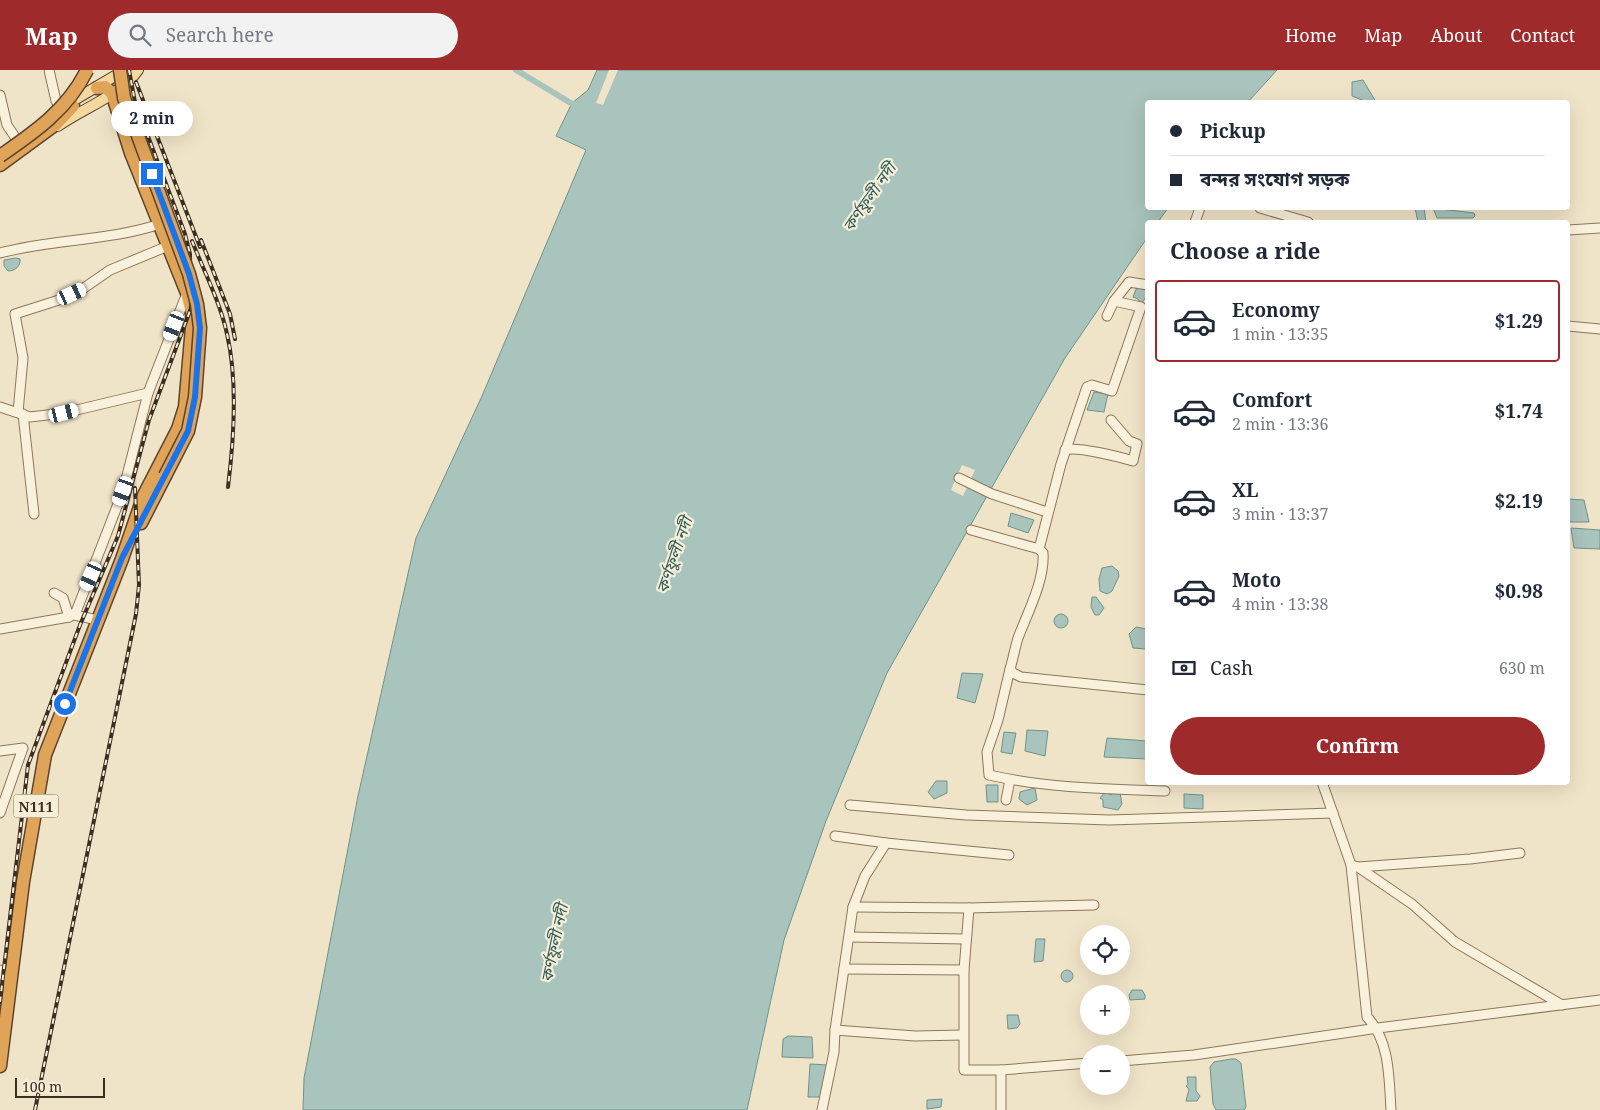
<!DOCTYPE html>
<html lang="en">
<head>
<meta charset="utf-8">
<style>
	:root { --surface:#fff; --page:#f2f2f3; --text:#1f2937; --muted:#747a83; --line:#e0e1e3; --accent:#9e2a2b }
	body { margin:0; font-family:"Noto Serif","Noto Sans Bengali",serif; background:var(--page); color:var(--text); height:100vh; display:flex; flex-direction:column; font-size:19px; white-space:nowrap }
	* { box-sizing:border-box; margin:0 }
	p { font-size:16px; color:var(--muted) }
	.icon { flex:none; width:28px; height:28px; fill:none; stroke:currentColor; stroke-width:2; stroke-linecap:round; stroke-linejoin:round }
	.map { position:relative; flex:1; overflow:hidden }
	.details { position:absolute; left:1145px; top:150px; width:425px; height:565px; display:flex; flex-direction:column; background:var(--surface); border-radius:5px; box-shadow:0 5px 20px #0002 }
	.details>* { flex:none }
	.guide { position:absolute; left:1145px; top:30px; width:425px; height:110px; border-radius:5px; box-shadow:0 5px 20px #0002; display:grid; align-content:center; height:110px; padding:0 25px; background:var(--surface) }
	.controls { position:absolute; left:1080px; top:855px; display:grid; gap:10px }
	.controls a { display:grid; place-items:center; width:50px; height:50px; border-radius:50%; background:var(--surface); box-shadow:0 5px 20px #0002; font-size:25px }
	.scale { position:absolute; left:15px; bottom:12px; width:90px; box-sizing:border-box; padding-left:5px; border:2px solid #3d2e20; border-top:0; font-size:14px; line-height:18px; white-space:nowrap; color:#3d2e20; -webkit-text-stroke:4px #f7eed8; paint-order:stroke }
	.end { position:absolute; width:22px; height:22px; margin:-11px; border:6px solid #1a73e8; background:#fff; box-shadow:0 0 0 2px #fff }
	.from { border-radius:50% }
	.bubble { position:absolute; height:35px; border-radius:18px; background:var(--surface); box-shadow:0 5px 20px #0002; font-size:16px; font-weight:700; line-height:35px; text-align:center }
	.car { position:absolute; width:15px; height:30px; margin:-15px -8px; border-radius:6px; box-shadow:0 0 4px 1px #0007; background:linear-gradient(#fff 24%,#345 0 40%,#fff 0 76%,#345 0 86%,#fff 0) }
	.guide b { display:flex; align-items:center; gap:18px; height:48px; font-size:19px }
	.guide b+b { border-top:1px solid var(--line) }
	.guide i { width:12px; height:12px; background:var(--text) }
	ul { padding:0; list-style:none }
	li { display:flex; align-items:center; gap:15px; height:82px; margin:0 10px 8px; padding:0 15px; border:2px solid transparent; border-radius:5px }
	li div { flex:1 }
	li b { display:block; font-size:19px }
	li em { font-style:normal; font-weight:700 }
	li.current { border-color:var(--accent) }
	li>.icon { width:45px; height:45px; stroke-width:1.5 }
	h2 { padding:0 25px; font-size:22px; line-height:60px }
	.pay { display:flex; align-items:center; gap:12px; height:55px; padding:0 25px; font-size:19px }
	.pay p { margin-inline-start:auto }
	.button { display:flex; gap:10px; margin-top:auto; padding:10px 25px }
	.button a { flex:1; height:58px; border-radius:30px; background:var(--accent); color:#fff; font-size:20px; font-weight:700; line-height:58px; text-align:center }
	header { display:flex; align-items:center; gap:30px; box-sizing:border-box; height:70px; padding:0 25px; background:var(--accent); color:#fff }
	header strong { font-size:24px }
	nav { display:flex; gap:28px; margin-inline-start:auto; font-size:18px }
	.search { width:350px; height:45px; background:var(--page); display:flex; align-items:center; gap:12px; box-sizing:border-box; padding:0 18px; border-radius:28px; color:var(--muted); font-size:19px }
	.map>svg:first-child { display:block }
	.water { fill:#a9c4bc; stroke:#6f938a }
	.pier { fill:#f0e4c8 }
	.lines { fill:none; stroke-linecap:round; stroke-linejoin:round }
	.canal { stroke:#a9c4bc; stroke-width:6 }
	.minor-casing { stroke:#8d765c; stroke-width:11 }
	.major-casing { stroke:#5b4430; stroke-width:12 }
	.highway-casing { stroke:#5b4430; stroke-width:15 }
	.minor { stroke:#faf1dc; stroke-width:9 }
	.major { stroke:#f3d9a0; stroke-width:10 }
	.highway { stroke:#e0a458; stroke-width:12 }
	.rail-casing { stroke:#3d2e20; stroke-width:4 }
	.rail { stroke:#f7eed8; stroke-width:2; stroke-dasharray:5.5; stroke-linecap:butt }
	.highway-bridge-casing { stroke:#5b4430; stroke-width:15; stroke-linecap:butt }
	.highway-bridge { stroke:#e0a458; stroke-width:12 }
	.route { stroke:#1a73e8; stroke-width:6 }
	.labels { text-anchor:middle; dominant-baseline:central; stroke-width:4.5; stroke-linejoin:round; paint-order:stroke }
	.shield { fill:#f7eed8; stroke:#756857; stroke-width:1 }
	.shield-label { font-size:14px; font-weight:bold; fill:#3d2e20 }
	.water-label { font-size:16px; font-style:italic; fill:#2f5d5a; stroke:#f7eed8 }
</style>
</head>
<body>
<header>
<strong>Map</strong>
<div class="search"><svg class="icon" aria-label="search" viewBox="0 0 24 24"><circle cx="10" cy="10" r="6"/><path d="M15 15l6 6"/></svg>Search here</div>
<nav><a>Home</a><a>Map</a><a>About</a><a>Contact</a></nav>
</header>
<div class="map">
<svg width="1600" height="1040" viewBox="0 0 1600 1040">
	<rect width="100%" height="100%" fill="#f0e4c8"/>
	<g class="water">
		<path d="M 597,0 L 1277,0 L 1248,32 L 1148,32 L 1148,138 L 1168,138 L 1158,152 L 1148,152 L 1147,168 L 1065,288 L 887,603 L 826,751 L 784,870 L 747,1040 L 303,1040 L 304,1008 L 358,726 L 416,468 L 482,326 L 586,80 L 556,66 L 572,33 L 588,20 Z"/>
		<path d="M 1363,10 L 1376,32 L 1367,32 L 1352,26 L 1352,12 Z"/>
		<path d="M 1415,138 L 1424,138 L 1426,152 L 1418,152 Z"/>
		<path d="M 1433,138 L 1474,143 L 1475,146 L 1473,148 L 1437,148 Z"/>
		<path d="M 16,188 L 20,189 C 21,196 15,201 8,201 L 4,196 L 4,190 Z"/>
		<path d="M 1137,217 L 1147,220 L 1147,226 L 1141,234 L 1138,229 L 1133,227 Z"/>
		<path d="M 1094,322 L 1108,324 L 1104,342 L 1087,340 Z"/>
		<path d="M 1568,429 L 1584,430 L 1589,452 L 1568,452 Z"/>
		<path d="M 1011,443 L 1034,450 L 1028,463 L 1008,456 Z"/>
		<path d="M 1571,458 L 1600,460 L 1600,479 L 1574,478 Z"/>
		<path d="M 1112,496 L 1118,501 L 1119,506 L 1112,521 L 1107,524 L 1100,521 L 1099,509 L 1102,498 Z"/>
		<path d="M 1092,527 L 1096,527 L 1104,538 L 1099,545 L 1095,545 L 1091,537 Z"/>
		<circle cx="1061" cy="551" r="7"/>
		<path d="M 1136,557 L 1147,559 L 1146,579 L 1133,578 L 1129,564 Z"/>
		<path d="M 962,603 L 983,604 L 975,633 L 957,628 Z"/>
		<path d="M 1027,660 L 1048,661 L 1045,686 L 1025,681 Z"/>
		<path d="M 1004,662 L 1016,663 L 1012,684 L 1001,682 Z"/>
		<path d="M 1107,668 L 1147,671 L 1147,689 L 1104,687 Z"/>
		<path d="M 936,711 L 947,711 L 947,723 L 934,729 L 928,722 Z"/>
		<path d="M 986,715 L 998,715 L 998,732 L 987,732 Z"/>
		<path d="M 1035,718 L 1037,730 L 1027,735 L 1019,729 L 1020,722 Z"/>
		<path d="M 1114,721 L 1120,723 L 1122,734 L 1118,740 L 1103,737 L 1103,730 L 1100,728 L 1105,722 L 1111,725 Z"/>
		<path d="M 1184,724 L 1203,725 L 1203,739 L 1184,738 Z"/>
		<path d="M 1036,869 L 1045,869 L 1043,891 L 1034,892 Z"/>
		<circle cx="1067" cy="906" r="6"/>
		<path d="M 1132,920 L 1142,920 L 1145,925 L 1145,929 L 1130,930 L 1129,925 Z"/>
		<path d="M 1007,945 L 1018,945 L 1020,954 L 1017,958 L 1008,959 Z"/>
		<path d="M 788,966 L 812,967 L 813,988 L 782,987 L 783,969 Z"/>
		<path d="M 1231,989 L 1236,989 L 1241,993 L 1246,1037 L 1244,1040 L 1216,1040 L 1213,1034 L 1210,997 L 1214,992 Z"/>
		<path d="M 810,994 L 828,995 L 821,1027 L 808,1027 Z"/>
		<path d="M 1187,1007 L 1196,1007 L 1196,1021 L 1200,1026 L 1197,1031 L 1186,1031 L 1189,1019 L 1186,1016 L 1188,1014 Z"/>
		<path d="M 942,1029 L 941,1037 L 927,1039 L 927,1030 Z"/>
	</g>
	<g class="pier">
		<path d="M 618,0 L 603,35 L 596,33 L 609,0 Z"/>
		<path d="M 962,395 L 975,400 L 963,426 L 951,420 Z"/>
	</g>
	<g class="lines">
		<path class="canal" d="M 516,0 L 579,38"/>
		<defs>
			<g id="minor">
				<path d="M 49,0 L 56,31 L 60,38"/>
				<path d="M 0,25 L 7,55 L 17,70"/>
				<path d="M 1260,138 L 1308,152"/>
				<path d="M 1195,152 L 1200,138"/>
				<path d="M 1568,160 L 1600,158"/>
				<path d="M 0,183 C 52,169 109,171 160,154"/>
				<path d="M 1107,246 L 1114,231"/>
				<path d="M 1568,256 L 1600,259"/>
				<path d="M 0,337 L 30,347 L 64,343 L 148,323"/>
				<path d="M 18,342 L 23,288 L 15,244 L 62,229 L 81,220 L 110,200 L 168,176"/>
				<path d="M 23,344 L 34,444"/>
				<path d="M 1065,380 C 1077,376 1120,387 1133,391 L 1137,374 L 1129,371 L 1111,350"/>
				<path d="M 959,408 L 992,424 L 1047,442"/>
				<path d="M 971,460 L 1039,479 L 1043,483 C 1045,510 1027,544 1018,568 C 1015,578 1013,589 1010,599"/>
				<path d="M 1039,479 L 1061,394 L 1087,317 L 1092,315 L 1112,321 L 1141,237 L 1114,231 L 1129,212 L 1148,215"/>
				<path d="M 54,523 L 63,528 L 69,547"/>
				<path d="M 74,545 L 98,550"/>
				<path d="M 0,559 L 69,547 L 76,542 L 123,421 L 148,323 L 187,223"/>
				<path d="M 1148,620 L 1021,607 L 1013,603 L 1010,599 L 998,650 L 987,682 L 989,705 C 1047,718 1106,719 1165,721"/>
				<path d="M 0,681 L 23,678 L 0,743"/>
				<path d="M 1322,712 L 1351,795 L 1367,947 C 1390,970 1389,1009 1391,1040"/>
				<path d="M 1006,730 L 1010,710"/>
				<path d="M 850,735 L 966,745 L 1109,750 L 1333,743"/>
				<path d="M 886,773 L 1009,785"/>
				<path d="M 1351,795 L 1358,797 L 1412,834 L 1455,872 L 1562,935"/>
				<path d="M 1358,797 L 1470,789 L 1520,783"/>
				<path d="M 853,837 L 969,838 L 1094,835"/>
				<path d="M 969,838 L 964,900 L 964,1000 L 1001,1000 L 1089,993"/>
				<path d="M 850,867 L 966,869"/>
				<path d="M 844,899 L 964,900"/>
				<path d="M 0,900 L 9,915"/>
				<path d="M 835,960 L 915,966 L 963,965"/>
				<path d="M 1121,991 L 1194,985 L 1378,958 L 1600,930"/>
				<path d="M 822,1040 L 834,982 L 835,960 L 853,837 L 865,806 L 886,773 L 835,766"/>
				<path d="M 1001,1040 L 1001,1000"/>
			</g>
			<g id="major">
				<path d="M 64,36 L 125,0"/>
				<path d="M 58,56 C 83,38 120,26 138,0"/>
			</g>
			<g id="highway">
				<path d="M 0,95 L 56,54 L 73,36"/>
				<path d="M 141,453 L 165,406"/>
				<path d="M 0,996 L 23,812 L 45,685 L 122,489 L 144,425 L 178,359 L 185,337 L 193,246 L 187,223 L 131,83 L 112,23 L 105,17 L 97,18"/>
			</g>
		</defs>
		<use href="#minor" class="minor-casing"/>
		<use href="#major" class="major-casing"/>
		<use href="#highway" class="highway-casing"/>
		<use href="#minor" class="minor"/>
		<use href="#major" class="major"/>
		<use href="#highway" class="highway"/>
		<defs>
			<g id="rail">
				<path d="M 136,12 L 200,177"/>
				<path d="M 201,170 L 230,244 L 235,269"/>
				<path d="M 192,171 C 204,201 220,232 227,264 C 238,311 234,369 228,417"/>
				<path d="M 0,932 L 28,695 L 80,555 L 118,466 L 149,350 L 191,238 L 190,184 L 185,164 L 135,32 L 129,0"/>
				<path d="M 35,1040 L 136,544 L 139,515 L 135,418"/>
			</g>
		</defs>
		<use href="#rail" class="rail-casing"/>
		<use href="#rail" class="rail"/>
		<defs>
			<g id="highway-bridge">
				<path d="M 120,0 L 124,28 L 189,204 L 197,234 L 200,258 L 195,327 L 188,361 L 165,406"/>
				<path d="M 0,86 C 35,62 68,39 87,0"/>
			</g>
		</defs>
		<use href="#highway-bridge" class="highway-bridge-casing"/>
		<use href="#highway-bridge" class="highway-bridge"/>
	</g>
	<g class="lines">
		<path class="route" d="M 65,634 L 122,488 L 188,361 L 195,327 L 200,258 L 197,234 L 189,204 L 152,104"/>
	</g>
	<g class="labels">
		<rect class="shield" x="13.5" y="724.5" width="45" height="23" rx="4"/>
		<g class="shield-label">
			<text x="36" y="736">N111</text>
		</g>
		<g class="water-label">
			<text transform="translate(869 127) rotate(-55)">কর্ণফুলী নদী</text>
			<text transform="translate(674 485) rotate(-71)">কর্ণফুলী নদী</text>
			<text transform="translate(554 873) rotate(-78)">কর্ণফুলী নদী</text>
		</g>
	</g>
</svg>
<div class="controls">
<a><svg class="icon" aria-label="locate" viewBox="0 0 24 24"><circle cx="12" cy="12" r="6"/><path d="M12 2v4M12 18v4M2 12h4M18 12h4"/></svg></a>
<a>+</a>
<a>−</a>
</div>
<div class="scale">100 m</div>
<i class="end from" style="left:65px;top:634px"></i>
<i class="end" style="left:152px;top:104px"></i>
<div class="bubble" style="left:111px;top:31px;width:82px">2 min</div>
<i class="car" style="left:72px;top:224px;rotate:65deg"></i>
<i class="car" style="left:174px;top:256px;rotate:201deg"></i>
<i class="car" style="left:64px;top:343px;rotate:76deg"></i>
<i class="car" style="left:123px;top:421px;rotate:200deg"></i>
<i class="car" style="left:91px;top:506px;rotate:204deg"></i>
<div class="guide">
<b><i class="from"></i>Pickup</b>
<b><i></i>বন্দর সংযোগ সড়ক</b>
</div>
<section class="details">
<h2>Choose a ride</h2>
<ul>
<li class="current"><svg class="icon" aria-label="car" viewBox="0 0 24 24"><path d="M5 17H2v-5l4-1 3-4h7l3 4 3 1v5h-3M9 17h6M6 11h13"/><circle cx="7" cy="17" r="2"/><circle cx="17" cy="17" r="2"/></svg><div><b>Economy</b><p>1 min · 13:35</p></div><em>$1.29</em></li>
<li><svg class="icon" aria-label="car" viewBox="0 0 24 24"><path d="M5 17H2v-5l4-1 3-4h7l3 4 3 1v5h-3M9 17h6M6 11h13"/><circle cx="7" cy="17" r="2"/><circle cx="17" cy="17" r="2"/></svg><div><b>Comfort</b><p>2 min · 13:36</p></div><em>$1.74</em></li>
<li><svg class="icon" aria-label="car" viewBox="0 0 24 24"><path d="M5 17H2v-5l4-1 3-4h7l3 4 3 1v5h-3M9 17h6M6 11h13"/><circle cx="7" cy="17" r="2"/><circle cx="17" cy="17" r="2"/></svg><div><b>XL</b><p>3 min · 13:37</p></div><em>$2.19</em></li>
<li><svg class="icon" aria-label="car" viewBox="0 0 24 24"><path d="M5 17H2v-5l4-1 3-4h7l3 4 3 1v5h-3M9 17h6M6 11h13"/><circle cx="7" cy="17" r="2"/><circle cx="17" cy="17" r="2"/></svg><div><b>Moto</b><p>4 min · 13:38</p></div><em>$0.98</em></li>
</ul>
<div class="pay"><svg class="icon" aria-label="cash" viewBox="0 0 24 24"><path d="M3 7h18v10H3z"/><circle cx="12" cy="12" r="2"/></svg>Cash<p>630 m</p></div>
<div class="button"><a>Confirm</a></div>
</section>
</div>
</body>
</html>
